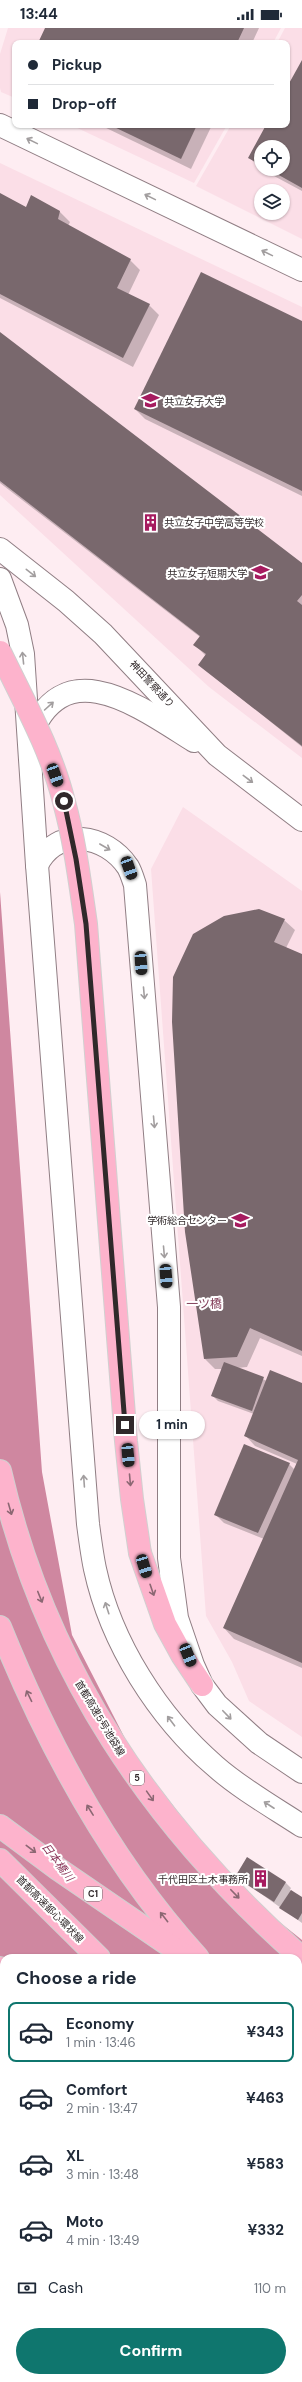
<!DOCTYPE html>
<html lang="en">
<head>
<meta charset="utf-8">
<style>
	:root { --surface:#fff; --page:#f6f6f7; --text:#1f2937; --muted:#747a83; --line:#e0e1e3; --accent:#0f766e }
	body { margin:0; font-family:"DM Sans","Noto Sans JP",sans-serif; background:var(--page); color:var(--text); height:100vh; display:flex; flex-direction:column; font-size:15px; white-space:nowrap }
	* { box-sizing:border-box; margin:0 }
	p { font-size:13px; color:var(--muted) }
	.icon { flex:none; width:22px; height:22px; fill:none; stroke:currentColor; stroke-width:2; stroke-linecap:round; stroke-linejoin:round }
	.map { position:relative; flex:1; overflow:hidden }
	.side { position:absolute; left:0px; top:1926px; width:302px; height:428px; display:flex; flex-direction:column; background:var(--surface); border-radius:12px 12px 0 0; box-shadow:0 1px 3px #0004 }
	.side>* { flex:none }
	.banner { position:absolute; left:12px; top:12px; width:278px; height:88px; border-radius:8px; box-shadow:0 1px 3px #0004; display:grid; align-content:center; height:88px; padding:0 16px; background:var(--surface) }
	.controls { position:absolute; left:254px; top:112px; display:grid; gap:8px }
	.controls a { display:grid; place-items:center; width:36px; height:36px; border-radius:50%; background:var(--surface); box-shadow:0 1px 3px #0004; font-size:20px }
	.end { position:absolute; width:18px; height:18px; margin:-9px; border:5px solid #30282a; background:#fff; box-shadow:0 0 0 2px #fff }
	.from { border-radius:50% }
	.bubble { position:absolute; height:28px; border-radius:14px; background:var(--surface); box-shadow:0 1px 3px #0004; font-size:13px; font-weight:700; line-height:28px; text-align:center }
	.car { position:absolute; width:12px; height:24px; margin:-12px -6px; border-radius:5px; box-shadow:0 0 3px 1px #0007; background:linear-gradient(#222 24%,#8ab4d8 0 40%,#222 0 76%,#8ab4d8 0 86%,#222 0) }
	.banner b { display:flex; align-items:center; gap:14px; height:38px; font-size:15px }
	.banner b+b { border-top:1px solid var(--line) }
	.banner i { width:10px; height:10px; background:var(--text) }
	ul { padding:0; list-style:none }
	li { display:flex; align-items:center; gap:12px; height:60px; margin:0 8px 6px; padding:0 8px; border:2px solid transparent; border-radius:8px }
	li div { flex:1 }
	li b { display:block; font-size:15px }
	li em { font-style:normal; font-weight:700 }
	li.selected { border-color:var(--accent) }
	li>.icon { width:36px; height:36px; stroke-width:1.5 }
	h2 { padding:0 16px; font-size:18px; line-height:48px }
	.pay { display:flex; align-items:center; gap:10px; height:44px; padding:0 16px; font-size:15px }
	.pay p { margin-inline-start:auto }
	.primary-button { display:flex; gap:8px; margin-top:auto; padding:8px 16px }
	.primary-button a { flex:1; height:46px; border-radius:24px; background:var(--accent); color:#fff; font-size:16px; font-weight:700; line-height:46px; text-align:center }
	.status { display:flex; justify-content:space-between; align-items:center; height:28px; padding:0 20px; background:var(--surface); direction:ltr }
	.status svg { height:11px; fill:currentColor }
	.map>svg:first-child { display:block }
	.built { fill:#fbdee7; fill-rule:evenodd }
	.water { fill:#cf87a0 }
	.shadow { fill:#0003 }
	.building { fill:#79686d }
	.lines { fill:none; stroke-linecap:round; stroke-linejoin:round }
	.minor-casing { stroke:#907e84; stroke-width:24 }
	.tertiary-casing { stroke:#907e84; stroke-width:24 }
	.primary-casing { stroke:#d1d0d0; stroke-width:24 }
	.motorway-casing { stroke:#d1d0d0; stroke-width:24 }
	.minor { stroke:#fff; stroke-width:22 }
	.tertiary { stroke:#fff; stroke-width:22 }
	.primary { stroke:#fed1e0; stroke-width:22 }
	.motorway { stroke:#fdb3cc; stroke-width:22 }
	.motorway-bridge-casing { stroke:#d1d0d0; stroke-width:24; stroke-linecap:butt }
	.motorway-bridge { stroke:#fdb3cc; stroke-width:22 }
	.oneway { stroke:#a29e9f }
	.oneway2 { stroke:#8c6773 }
	.route { stroke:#30282a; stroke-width:5 }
	.labels { text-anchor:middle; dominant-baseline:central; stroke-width:4; stroke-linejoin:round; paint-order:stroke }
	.shield { fill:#fff; stroke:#6e686a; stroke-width:1 }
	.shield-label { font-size:9px; font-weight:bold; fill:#30282a }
	.poi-label { font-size:10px; fill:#30282a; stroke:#fff; text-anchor:end }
	.street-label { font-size:10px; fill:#30282a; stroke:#fff }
	.water-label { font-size:11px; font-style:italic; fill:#883256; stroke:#fff }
	.quarter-label { font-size:12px; fill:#823d58; stroke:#fff }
</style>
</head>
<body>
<div class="status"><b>13:44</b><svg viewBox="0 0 49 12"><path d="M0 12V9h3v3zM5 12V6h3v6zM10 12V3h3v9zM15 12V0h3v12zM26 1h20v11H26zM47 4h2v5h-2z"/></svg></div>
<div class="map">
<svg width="302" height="2354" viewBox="0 0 302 2354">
	<rect width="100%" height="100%" fill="#feedf2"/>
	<g class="built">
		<path d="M 8,0 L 281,0 L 273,15 L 15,15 L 15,70 L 1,64 L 0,60 L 0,26 Z"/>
		<path d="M 285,0 L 302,0 L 302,211 L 196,158 L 231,97 L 287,97 L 287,15 L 277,15 ZM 261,119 L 283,119 L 283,141 L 261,141 ZM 261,163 L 283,163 L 283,185 L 261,185 Z"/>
		<path d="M 71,97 L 227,97 L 194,155 Z"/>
		<path d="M 0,135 L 302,279 L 302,730 L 209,659 L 0,467 Z"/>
		<path d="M 183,779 L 302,863 L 302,1709 L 249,1673 L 232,1634 L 206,1588 L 151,841 Z"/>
	</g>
	<path class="water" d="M 0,864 L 42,1444 L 72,1607 L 133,1726 L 238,1861 L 302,1912 L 302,2153 L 298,2150 L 298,1930 L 4,1930 L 4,2022 L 0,2020 Z"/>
	<g class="shadow">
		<path d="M 46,0 L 259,0 L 252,15 L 39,15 Z"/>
		<path d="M 302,34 L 302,163 L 261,141 L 283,141 L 283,119 L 261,119 L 261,141 L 250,130 L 267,97 L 287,97 L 287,61 Z"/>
		<path d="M 100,97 L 212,97 L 191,141 Z"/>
		<path d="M 0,166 L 27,180 L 32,168 L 60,184 L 70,194 L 68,198 L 130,232 L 140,242 L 128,267 L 149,277 L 159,287 L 133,339 L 0,270 Z"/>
		<path d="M 302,294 L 302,468 L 145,391 L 135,381 Z"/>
		<path d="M 0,306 L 302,536 L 302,719 L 200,637 L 206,628 L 195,617 L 200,609 L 0,455 Z"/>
		<path d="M 284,892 L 295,902 L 286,920 L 302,927 L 302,1328 L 260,1310 L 247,1339 L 237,1340 L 267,1353 L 302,1357 L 302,1640 L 234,1611 L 224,1600 L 264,1511 L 224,1495 L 215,1486 L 289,1436 L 295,1442 L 297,1436 L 255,1418 L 245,1407 L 254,1386 L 218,1373 L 212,1367 L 222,1341 L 215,1341 L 205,1331 L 173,994 Z"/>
		<path d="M 247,1830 L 286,1855 L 291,1860 L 290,1862 L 302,1870 L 302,1895 L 236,1848 Z"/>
	</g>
	<g class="building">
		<path d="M 45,0 L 244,0 L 237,15 L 38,15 Z"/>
		<path d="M 302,32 L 302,160 L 268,141 L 283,141 L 283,119 L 261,119 L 261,137 L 248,130 L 266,97 L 287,97 L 287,59 Z"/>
		<path d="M 110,97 L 197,97 L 181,131 Z"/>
		<path d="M 0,165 L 26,179 L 31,167 L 60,183 L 58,191 L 131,231 L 117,260 L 150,276 L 123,330 L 0,266 Z"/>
		<path d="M 201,244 L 302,293 L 302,463 L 134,381 Z"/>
		<path d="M 0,304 L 302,535 L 302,567 L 297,573 L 302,577 L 302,718 L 198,637 L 206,626 L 193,617 L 200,608 L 0,453 Z"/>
		<path d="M 259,881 L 285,891 L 274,914 L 302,926 L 302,1323 L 250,1300 L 237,1329 L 204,1331 L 185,1204 L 172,994 L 173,949 L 193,906 L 224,888 Z"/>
		<path d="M 224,1334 L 264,1349 L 252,1383 L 211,1368 Z"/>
		<path d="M 270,1342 L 302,1355 L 302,1635 L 223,1600 L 298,1432 L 244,1408 Z"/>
		<path d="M 244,1416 L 290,1435 L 258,1505 L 214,1487 Z"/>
		<path d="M 247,1829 L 286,1854 L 274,1874 L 235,1849 Z"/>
		<path d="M 291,1862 L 302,1869 L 302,1885 L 298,1892 L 279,1880 Z"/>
		<path d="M 0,2140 L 4,2144 L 4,2277 L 0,2273 Z"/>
	</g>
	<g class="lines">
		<defs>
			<g id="minor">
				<path d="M 0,97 L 302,242"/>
				<path d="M 0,2066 L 4,2070"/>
				<path d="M 298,2207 L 302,2210"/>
			</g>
			<g id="tertiary">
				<path d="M 0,521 L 66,573 L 103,606 L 217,727 L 302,792"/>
				<path d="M 0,551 L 17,597 L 23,626 L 37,837 L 88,1496 C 90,1511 92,1527 95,1541 C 111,1615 158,1689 215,1738 C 241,1761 273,1779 302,1798"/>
				<path d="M 30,709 C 64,621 141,680 194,713"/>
				<path d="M 37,837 C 57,798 106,806 128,839 C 131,844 133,851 135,857 L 169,1279 L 169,1530 L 177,1590 L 193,1637 L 202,1657 L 217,1677 L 259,1715 L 302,1744"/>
			</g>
			<path id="primary" d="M 107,2354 L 110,2350"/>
			<g id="motorway">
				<path d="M 0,1443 C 45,1640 152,1798 302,1930"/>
				<path d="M 140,1525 L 165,1596 L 182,1627 L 202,1657"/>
				<path d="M 0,1599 C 48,1718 111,1835 198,1930"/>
				<path d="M 0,1798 L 58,1841 L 188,1930"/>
				<path d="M 0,1832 L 99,1930"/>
				<path d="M 0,1940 L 4,1947"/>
				<path d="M 298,2003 L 302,2005"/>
				<path d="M 298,2031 L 302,2035"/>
				<path d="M 298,2109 L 302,2112"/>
			</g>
		</defs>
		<use href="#minor" class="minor-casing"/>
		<use href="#tertiary" class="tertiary-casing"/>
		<use href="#primary" class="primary-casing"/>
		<use href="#motorway" class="motorway-casing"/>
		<use href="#minor" class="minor"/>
		<use href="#tertiary" class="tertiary"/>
		<use href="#primary" class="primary"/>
		<use href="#motorway" class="motorway"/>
		<defs>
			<path id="motorway-bridge" d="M 0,624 C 23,672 51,721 64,774 C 75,814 80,855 86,896 L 126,1413 L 132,1471 L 140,1525"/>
		</defs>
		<use href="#motorway-bridge" class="motorway-bridge-casing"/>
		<use href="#motorway-bridge" class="motorway-bridge"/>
	</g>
	<defs><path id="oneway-shaft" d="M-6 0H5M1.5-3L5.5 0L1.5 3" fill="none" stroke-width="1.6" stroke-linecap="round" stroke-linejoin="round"/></defs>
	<g class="oneway">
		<use href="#oneway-shaft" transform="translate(32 113) rotate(-154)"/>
		<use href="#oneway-shaft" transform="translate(150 169) rotate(-154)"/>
		<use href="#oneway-shaft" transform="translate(267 225) rotate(-154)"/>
		<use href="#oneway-shaft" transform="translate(31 545) rotate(38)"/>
		<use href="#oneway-shaft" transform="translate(23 630) rotate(-96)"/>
		<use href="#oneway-shaft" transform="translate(49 678) rotate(-42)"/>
		<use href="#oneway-shaft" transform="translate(248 751) rotate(37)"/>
		<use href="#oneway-shaft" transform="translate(105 819) rotate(30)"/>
		<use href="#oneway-shaft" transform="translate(144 965) rotate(85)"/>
		<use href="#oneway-shaft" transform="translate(154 1094) rotate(85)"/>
		<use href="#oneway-shaft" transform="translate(164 1224) rotate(85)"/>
		<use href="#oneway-shaft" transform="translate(84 1453) rotate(-94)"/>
		<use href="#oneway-shaft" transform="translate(107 1580) rotate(-108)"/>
		<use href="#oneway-shaft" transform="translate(227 1687) rotate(46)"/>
		<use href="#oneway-shaft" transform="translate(171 1693) rotate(-127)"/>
		<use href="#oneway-shaft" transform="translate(269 1777) rotate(-147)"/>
	</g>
	<g class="oneway2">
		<use href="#oneway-shaft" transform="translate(130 1452) rotate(85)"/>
		<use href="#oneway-shaft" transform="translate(10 1481) rotate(74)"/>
		<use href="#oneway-shaft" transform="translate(152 1562) rotate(71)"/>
		<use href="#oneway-shaft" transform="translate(40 1569) rotate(68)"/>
		<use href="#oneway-shaft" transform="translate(29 1668) rotate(-116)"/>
		<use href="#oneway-shaft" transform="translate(150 1768) rotate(55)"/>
		<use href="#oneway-shaft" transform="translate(90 1782) rotate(-122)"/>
		<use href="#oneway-shaft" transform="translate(31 1821) rotate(37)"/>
		<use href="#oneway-shaft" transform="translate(235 1866) rotate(46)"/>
		<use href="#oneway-shaft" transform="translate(164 1889) rotate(-128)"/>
	</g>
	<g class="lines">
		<path class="route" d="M 64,773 L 76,831 L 86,896 L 125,1397"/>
	</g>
	<defs>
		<symbol id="university-bare" viewBox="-9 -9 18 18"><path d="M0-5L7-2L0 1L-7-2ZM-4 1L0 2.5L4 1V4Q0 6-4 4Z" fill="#a61b5f" stroke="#fff" stroke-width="2.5" paint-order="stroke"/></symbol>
		<symbol id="building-bare" viewBox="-9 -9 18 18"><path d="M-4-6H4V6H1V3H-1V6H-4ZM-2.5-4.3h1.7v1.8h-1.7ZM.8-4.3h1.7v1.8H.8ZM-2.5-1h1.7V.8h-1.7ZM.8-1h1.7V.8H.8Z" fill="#a61b5f" stroke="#fff" stroke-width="2.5" paint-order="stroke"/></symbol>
	</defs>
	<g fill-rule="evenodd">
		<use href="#university-bare" x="138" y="360" width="25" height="25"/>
		<use href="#building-bare" x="138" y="482" width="25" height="25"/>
		<use href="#university-bare" x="248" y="532" width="25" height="25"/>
		<use href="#university-bare" x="228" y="1180" width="25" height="25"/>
		<use href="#building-bare" x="248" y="1838" width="25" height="25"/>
	</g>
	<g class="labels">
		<g class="shield">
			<rect x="130" y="1743" width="14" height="14" rx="3"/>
			<rect x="84" y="1859" width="18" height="14" rx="3"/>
		</g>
		<g class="shield-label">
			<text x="137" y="1750">5</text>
			<text x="93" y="1866">C1</text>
		</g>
		<g class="poi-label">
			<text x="164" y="373" text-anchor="start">共立女子大学</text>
			<text x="164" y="494" text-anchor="start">共立女子中学高等学校</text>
			<text x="247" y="545">共立女子短期大学</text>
			<text x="227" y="1192">学術総合センター</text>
			<text x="248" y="1851">千代田区土木事務所</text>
		</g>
		<g class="street-label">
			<text transform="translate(152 656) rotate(47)">神田警察通り</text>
			<text transform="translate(100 1690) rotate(59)">首都高速5号池袋線</text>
			<text transform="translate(50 1881) rotate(45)">首都高速都心環状線</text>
		</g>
		<g class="water-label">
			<text transform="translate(58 1834) rotate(53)">日本橋川</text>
		</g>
		<g class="quarter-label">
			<text x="204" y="1276">一ツ橋</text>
		</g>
	</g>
</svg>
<div class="controls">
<a><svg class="icon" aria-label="locate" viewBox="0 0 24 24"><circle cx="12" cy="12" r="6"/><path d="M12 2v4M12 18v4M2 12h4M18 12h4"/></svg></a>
<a><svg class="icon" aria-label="layers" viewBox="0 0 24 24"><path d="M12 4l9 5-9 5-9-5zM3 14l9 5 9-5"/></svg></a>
</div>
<i class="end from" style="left:64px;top:773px"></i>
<i class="end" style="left:125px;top:1397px"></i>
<div class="bubble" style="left:139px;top:1383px;width:66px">1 min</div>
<i class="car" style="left:55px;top:747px;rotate:160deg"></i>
<i class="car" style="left:129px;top:840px;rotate:160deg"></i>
<i class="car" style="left:141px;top:935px;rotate:176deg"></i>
<i class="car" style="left:166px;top:1248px;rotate:176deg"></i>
<i class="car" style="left:128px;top:1427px;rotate:175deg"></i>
<i class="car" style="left:144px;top:1538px;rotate:163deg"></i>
<i class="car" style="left:188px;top:1627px;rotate:158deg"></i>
<div class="banner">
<b><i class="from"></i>Pickup</b>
<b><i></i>Drop-off</b>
</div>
<section class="side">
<h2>Choose a ride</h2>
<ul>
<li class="selected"><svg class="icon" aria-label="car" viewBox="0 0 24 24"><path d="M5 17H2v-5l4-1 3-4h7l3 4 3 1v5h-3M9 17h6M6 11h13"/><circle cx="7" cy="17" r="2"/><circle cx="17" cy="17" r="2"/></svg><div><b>Economy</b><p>1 min · 13:46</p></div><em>¥343</em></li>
<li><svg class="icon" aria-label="car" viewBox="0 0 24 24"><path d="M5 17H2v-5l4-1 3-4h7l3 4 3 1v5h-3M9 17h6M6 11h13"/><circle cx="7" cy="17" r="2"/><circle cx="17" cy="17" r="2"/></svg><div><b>Comfort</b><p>2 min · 13:47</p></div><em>¥463</em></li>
<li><svg class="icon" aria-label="car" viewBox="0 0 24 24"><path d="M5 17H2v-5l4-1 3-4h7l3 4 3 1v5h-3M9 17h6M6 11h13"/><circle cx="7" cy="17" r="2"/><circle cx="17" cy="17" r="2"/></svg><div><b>XL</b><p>3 min · 13:48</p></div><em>¥583</em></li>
<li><svg class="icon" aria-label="car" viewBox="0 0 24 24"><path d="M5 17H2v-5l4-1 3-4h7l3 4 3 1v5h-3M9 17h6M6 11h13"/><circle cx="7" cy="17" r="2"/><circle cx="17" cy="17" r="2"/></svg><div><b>Moto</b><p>4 min · 13:49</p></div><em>¥332</em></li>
</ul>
<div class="pay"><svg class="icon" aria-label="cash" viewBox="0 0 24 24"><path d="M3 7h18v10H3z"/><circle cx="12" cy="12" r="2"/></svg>Cash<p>110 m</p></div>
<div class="primary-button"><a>Confirm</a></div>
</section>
</div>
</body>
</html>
